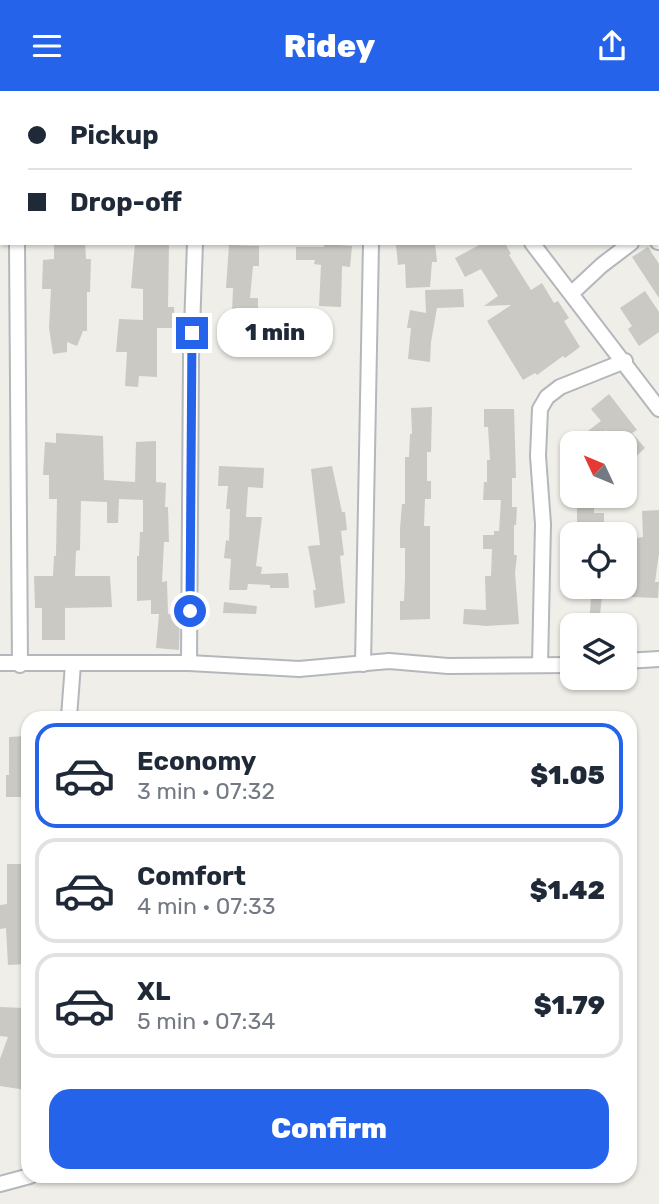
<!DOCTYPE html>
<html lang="en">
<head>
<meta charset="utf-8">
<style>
	:root { --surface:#fff; --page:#f6f6f7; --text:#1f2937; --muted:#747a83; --line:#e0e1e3; --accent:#2563eb }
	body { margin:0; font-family:Rubik,sans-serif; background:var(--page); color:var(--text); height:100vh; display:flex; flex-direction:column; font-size:26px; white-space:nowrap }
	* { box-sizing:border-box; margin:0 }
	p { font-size:23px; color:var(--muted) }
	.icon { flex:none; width:38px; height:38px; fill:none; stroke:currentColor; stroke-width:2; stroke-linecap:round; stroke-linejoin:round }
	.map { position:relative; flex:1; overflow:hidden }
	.details { position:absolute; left:21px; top:620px; width:616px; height:472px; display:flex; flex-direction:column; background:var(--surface); border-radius:21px; box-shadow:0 2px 5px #0004 }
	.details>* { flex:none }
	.top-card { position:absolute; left:0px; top:0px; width:660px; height:154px; box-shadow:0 2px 5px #0004; display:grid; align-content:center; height:154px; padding:0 28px; background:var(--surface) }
	.needle { width:46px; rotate:314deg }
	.controls { position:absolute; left:560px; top:340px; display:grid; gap:14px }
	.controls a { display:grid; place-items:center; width:77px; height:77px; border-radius:14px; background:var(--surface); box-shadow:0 2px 5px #0004; font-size:35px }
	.end { position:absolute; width:32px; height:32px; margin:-16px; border:9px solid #2563eb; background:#fff; box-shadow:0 0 0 4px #fff }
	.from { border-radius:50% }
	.bubble { position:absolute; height:49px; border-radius:21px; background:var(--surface); box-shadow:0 2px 5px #0004; font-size:23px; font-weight:800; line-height:49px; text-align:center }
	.top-card b { display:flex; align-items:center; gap:24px; height:66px; font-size:26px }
	.top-card b+b { border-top:2px solid var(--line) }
	.top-card i { width:18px; height:18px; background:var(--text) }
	ul { padding:12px 0 0; list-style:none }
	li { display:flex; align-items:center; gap:21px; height:105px; margin:0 14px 10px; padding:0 14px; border:4px solid var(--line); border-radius:21px }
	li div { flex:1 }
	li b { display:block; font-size:26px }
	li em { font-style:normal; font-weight:800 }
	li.active { border-color:var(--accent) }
	li>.icon { width:63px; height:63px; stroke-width:1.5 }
	.action { display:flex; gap:14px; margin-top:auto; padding:14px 28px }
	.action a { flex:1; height:80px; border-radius:21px; background:var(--accent); color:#fff; font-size:28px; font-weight:800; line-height:80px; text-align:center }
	header { display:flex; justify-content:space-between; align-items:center; height:91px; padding:0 28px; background:var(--accent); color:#fff; font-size:32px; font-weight:800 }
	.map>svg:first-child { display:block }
	.building { fill:#cbc9c4 }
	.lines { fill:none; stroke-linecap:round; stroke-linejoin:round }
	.street-casing { stroke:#b4b7bb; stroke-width:18 }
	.street { stroke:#fff; stroke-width:14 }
	.route { stroke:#2563eb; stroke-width:9 }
</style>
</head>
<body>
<header><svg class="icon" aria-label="menu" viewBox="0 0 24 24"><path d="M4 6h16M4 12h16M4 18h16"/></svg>Ridey<svg class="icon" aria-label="share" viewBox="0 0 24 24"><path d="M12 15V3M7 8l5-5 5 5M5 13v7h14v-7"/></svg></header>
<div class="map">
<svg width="659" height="1113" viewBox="0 0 659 1113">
	<rect width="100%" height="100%" fill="#efeee8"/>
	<g class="building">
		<path d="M 54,152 L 85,152 L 86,168 L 91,168 L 90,201 L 87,201 L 87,240 L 83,240 L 77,255 L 67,251 L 67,261 L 53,263 L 49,237 L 51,198 L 42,198 L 43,169 L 54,168 Z"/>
		<path d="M 135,152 L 169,152 L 168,216 L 174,216 L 175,237 L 157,237 L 157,286 L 139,285 L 138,296 L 125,295 L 127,261 L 116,261 L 119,228 L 143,229 L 143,198 L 131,197 Z"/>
		<path d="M 435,152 L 437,171 L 432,171 L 430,196 L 406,197 L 405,173 L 398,174 L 396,154 Z"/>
		<path d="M 483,152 L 505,152 L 511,163 L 509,164 L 531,199 L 542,192 L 554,212 L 558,210 L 569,227 L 564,230 L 580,256 L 565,267 L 563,265 L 537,284 L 535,282 L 523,289 L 487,230 L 511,214 L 484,215 L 498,205 L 481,178 L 465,186 L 455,167 Z"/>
		<path d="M 324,153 L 352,155 L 350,176 L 342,175 L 341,216 L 319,215 L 321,174 L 314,173 L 315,169 L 296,169 L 296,156 L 324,156 Z"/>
		<path d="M 229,154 L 259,155 L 259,175 L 253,175 L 250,207 L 258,207 L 258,222 L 232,222 L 233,197 L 226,197 Z"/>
		<path d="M 648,156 L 659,173 L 659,207 L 632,166 Z"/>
		<path d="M 463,198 L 464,216 L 437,217 L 431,251 L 430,271 L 408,268 L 411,237 L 407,237 L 410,219 L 426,222 L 425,199 Z"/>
		<path d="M 645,200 L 659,221 L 659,241 L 639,255 L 628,238 L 632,235 L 620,217 Z"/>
		<path d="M 240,237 L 241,250 L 218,250 L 217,238 Z"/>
		<path d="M 609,303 L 637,339 L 632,342 L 645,357 L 625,376 L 625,352 L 615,352 L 606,339 L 590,351 L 584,343 L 601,330 L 591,318 Z"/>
		<path d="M 432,316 L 431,361 L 427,361 L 427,390 L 431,390 L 431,408 L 425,408 L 424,435 L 430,435 L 430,528 L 400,529 L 400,510 L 404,510 L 405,487 L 405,457 L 400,457 L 400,438 L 402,413 L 405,413 L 405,366 L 409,366 L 410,343 L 412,343 L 411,317 Z"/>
		<path d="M 484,318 L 514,318 L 516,387 L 512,387 L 512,416 L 517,416 L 516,434 L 514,434 L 514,464 L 517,464 L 515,482 L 519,533 L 487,535 L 463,533 L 464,518 L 486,519 L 485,485 L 491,485 L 492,458 L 483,458 L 483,444 L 494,444 L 494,440 L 499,440 L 501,409 L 483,409 L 484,391 L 487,391 L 487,369 L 490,369 L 488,336 L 484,336 Z"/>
		<path d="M 56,342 L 103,345 L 104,389 L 135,391 L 136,351 L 156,350 L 156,391 L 166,392 L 165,416 L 168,416 L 169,451 L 164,451 L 162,491 L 167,490 L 168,523 L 180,523 L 179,559 L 156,557 L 159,523 L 151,523 L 151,509 L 137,510 L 137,465 L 139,465 L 140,441 L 143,441 L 143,409 L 119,408 L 118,432 L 107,432 L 107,411 L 81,410 L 80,459 L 76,460 L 75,485 L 110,485 L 112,516 L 65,517 L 65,549 L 42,549 L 42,517 L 35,517 L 34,485 L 53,485 L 54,465 L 56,465 L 57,408 L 49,408 L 49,384 L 43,384 L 45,351 L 56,352 Z"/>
		<path d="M 219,375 L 264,377 L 263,397 L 248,396 L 246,426 L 262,426 L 256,475 L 262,476 L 261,483 L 288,482 L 289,497 L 270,497 L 270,494 L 248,493 L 247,499 L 229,499 L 231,468 L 224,467 L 226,449 L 229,450 L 230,418 L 226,418 L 228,395 L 218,395 Z"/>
		<path d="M 332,375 L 342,421 L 345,421 L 347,439 L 341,440 L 344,464 L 340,465 L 345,512 L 315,517 L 313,499 L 316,499 L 308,455 L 320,454 L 311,378 Z"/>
		<path d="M 594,406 L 594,422 L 604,422 L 604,435 L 600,435 L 600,443 L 577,443 L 577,414 Z"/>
		<path d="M 659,419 L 659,462 L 655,491 L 659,491 L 658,507 L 630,506 L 633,464 L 625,463 L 625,449 L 643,446 L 642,420 Z"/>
		<path d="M 592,495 L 603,495 L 599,534 L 589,534 Z"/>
		<path d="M 224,511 L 257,515 L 256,523 L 223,522 Z"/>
		<path d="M 26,645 L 28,706 L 6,706 L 6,684 L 9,684 L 9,646 Z"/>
		<path d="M 7,773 L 28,773 L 28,801 L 25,801 L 28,873 L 8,874 L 6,837 L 0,838 L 0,814 L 7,813 Z"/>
		<path d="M 0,916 L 25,917 L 22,963 L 28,964 L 26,999 L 0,995 L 0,968 L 8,946 L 0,945 Z"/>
	</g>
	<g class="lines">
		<defs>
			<g id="street">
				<path d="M 294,0 L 294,2"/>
				<path d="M 472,0 L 472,2"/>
				<path d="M 118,2 L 118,0"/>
				<path d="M 506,2 L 508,0"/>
				<path d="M 0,81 L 2,81"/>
				<path d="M 658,151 L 659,151"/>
				<path d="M 17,152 L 20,574"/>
				<path d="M 532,152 L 659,318"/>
				<path d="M 572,202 L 602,174 L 631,152"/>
				<path d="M 625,570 L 659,568"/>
				<path d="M 0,572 L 189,572 L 299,578 L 389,570 L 448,575 L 572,574"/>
				<path d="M 189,572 L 191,266 L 195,152"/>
				<path d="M 363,573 L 371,152"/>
				<path d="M 540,574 L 543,433 L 538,365 L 540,318 L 547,306 L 560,296 L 625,270"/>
				<path d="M 69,626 L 73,573"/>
				<path d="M 0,1093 L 30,1085"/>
			</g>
		</defs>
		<use href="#street" class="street-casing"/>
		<use href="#street" class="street"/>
	</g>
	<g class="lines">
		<path class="route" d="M 190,520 L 192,242"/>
	</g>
</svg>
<div class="controls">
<a><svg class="needle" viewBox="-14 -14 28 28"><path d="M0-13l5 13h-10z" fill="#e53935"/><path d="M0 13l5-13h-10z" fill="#747a83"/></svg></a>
<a><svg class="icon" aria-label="locate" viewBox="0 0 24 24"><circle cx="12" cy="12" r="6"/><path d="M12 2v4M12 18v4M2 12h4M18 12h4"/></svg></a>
<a><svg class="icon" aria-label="layers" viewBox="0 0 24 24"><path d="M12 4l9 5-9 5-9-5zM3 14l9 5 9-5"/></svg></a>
</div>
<i class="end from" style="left:190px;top:520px"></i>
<i class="end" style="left:192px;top:242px"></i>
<div class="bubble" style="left:217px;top:217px;width:116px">1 min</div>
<div class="top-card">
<b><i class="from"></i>Pickup</b>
<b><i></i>Drop-off</b>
</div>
<section class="details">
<ul>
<li class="active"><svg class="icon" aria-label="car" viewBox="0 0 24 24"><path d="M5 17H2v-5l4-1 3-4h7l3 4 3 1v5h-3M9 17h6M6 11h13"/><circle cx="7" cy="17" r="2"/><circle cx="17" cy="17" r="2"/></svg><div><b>Economy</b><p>3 min · 07:32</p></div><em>$1.05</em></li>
<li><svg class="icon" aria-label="car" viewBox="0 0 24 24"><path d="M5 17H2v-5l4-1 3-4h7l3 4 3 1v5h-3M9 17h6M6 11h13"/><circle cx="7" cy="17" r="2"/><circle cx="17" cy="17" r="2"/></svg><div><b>Comfort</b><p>4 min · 07:33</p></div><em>$1.42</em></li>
<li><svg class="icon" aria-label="car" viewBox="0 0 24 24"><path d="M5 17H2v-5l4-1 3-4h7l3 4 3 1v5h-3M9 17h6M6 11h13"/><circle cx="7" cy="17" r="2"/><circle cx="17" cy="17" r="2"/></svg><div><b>XL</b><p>5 min · 07:34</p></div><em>$1.79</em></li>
</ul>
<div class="action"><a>Confirm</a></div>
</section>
</div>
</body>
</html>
